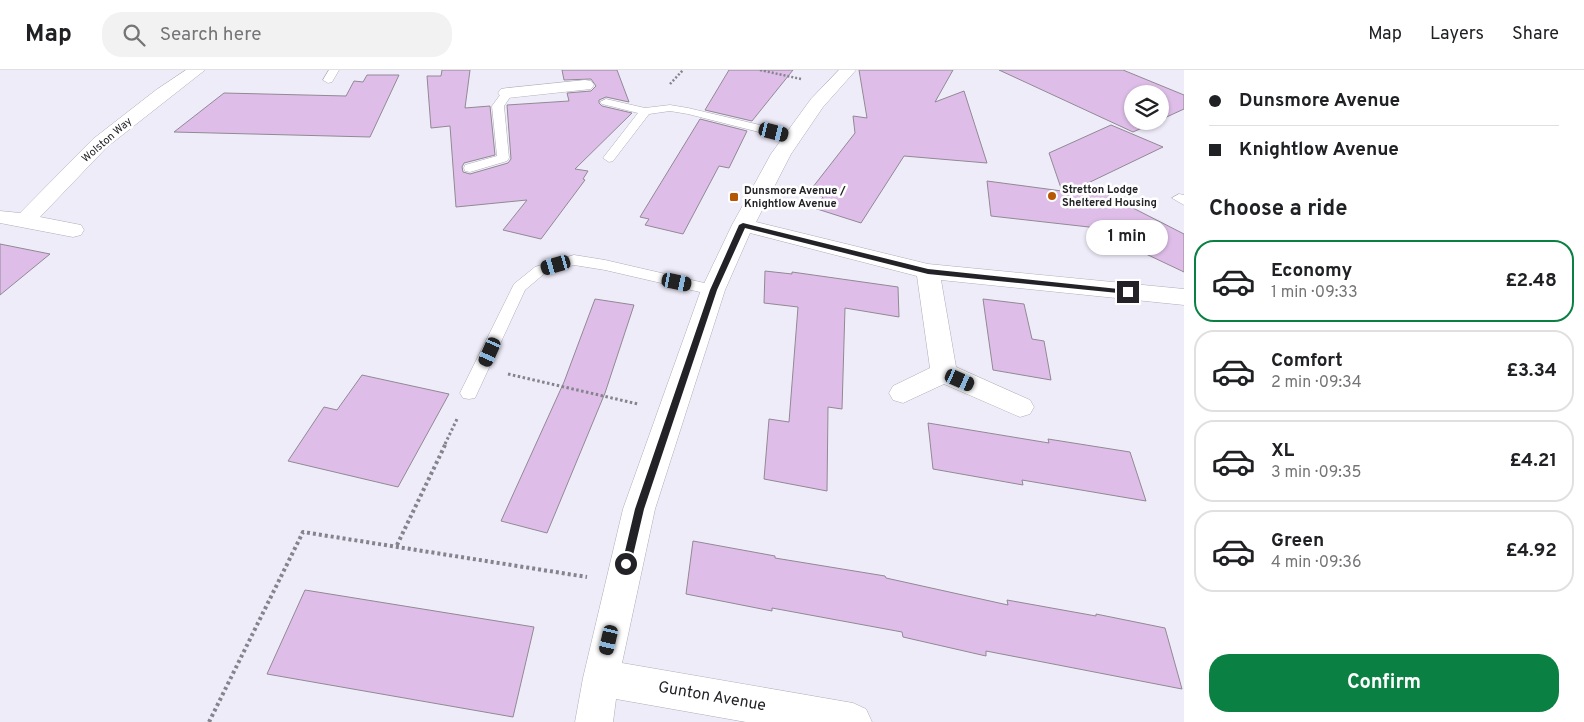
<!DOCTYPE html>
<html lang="en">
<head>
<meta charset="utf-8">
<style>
	:root { --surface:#fff; --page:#f2f2f2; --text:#202124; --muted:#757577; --line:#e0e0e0; --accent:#0b8043 }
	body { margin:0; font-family:Overpass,sans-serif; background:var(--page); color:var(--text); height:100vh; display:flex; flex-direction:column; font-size:19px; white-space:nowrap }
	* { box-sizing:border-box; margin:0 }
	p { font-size:16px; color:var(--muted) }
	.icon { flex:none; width:28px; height:28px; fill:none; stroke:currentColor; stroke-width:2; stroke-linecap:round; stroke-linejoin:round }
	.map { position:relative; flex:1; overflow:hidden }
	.panel { display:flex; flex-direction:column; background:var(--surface); width:400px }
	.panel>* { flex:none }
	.top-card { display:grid; align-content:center; height:110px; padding:0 25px; background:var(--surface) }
	.controls { position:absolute; left:1124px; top:15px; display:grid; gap:10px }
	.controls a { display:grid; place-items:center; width:45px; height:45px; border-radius:50%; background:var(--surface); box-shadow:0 1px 4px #0004; font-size:25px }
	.end { position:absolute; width:22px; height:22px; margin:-11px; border:6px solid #232227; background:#fff; box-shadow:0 0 0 2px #fff }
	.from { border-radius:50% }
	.bubble { position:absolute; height:35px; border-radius:18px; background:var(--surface); box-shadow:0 1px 4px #0004; font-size:16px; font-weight:700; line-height:35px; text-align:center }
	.car { position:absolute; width:15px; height:30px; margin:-15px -8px; border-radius:6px; box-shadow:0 0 4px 1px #0007; background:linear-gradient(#222 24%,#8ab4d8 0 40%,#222 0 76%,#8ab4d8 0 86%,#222 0) }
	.top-card b { display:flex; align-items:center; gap:18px; height:48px; font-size:19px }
	.top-card b+b { border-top:1px solid var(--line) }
	.top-card i { width:12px; height:12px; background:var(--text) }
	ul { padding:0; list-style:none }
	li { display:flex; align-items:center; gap:15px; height:82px; margin:0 10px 8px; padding:0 15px; border:2px solid var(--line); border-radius:20px }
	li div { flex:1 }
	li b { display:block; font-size:19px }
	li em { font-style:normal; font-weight:700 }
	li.active { border-color:var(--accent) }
	li>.icon { width:45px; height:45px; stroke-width:1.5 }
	h2 { padding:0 25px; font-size:22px; line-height:60px }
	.button { display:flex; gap:10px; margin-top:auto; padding:10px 25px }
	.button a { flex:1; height:58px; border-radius:20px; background:var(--accent); color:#fff; font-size:20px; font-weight:700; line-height:58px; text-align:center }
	header { display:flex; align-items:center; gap:30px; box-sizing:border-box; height:70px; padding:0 25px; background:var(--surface); border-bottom:1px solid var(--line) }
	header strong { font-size:24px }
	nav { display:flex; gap:28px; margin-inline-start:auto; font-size:18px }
	.search { width:350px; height:45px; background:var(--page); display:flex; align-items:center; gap:12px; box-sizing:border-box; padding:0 18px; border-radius:20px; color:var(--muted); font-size:19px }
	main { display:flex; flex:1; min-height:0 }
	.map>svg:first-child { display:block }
	.building { fill:#debee8; stroke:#918993 }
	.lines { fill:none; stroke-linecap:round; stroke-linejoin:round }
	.lane-casing { stroke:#aeacb8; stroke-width:1 }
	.street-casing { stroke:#aeacb8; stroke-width:1 }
	.path-far2 { stroke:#85838c; stroke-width:2.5; stroke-dasharray:2 2; stroke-linecap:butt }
	.path-far1 { stroke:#85838c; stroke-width:3; stroke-dasharray:2.5 2.5; stroke-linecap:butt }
	.path { stroke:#85838c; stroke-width:4; stroke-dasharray:3 3; stroke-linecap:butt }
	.lane { fill:#fff; fill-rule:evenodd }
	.street { fill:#fff; fill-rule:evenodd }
	.route { fill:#232227 }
	.poi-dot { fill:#b55703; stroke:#fff; stroke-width:2 }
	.labels { text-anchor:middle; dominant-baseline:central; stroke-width:5; stroke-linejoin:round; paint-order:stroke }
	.far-street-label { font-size:11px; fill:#232227; stroke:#fff }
	.far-poi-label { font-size:11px; font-weight:bold; fill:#232227; stroke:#fff; text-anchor:start }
	.near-street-label { font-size:16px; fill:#232227; stroke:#fff }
</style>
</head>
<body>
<header>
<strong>Map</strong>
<div class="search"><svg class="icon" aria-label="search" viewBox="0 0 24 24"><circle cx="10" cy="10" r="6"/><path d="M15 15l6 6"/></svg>Search here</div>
<nav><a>Map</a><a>Layers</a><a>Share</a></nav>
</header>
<main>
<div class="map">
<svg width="1184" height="652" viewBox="0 0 1184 652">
	<rect width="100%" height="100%" fill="#efecf9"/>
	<g class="building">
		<path d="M 442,0 L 470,0 L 465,38 L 490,36 L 495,85 L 464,93 L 462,97 L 463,102 L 470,104 L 508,93 L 511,89 L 507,35 L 569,31 L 567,23 L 591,21 L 596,16 L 591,9 L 564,10 L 562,0 L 617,0 L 629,32 L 606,27 L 599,30 L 599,33 L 602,36 L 632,43 L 575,99 L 588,101 L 583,109 L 585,110 L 541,169 L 503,160 L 527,130 L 456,137 L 450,56 L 431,58 L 427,6 L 441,6 Z"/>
		<path d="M 729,0 L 793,0 L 752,51 L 705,40 Z"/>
		<path d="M 859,0 L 953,0 L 935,32 L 964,21 L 987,93 L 904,86 L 861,153 L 814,138 L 823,127 L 809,122 L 855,63 L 853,46 L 867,48 Z"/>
		<path d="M 999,0 L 1123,0 L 1184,25 L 1184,39 L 1160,50 L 1160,24 L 1132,24 L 1132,51 L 1158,51 L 1133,62 Z"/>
		<path d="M 367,5 L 399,5 L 370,67 L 174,62 L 224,23 L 346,26 L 354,11 L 363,12 Z"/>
		<path d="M 700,49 L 747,61 L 729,98 L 719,96 L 683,164 L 645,155 L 649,149 L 640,147 Z"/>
		<path d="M 1111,55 L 1163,77 L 1086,114 L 1184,164 L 1184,202 L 1089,157 L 991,146 L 987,111 L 1062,121 L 1049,83 Z"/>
		<path d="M 0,174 L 50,184 L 0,225 Z"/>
		<path d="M 765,201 L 792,204 L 792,202 L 898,217 L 899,247 L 845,238 L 842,339 L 828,337 L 827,421 L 764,409 L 769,349 L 789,352 L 798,237 L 764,233 Z"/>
		<path d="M 595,229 L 634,235 L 605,323 L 547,463 L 501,451 L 564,312 Z"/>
		<path d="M 983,229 L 1024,234 L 1032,269 L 1044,271 L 1051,310 L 993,300 Z"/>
		<path d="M 362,305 L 449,324 L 398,417 L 288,391 L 324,337 L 337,340 Z"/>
		<path d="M 928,353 L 1049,373 L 1048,369 L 1130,382 L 1146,431 L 1022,410 L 1023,415 L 933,399 Z"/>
		<path d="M 693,471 L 775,486 L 775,488 L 885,506 L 886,508 L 1008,535 L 1007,530 L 1096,546 L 1096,544 L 1165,558 L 1182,619 L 986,581 L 986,586 L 903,567 L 902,562 L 772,538 L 772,541 L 686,524 Z"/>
		<path d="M 305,520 L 534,557 L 513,647 L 267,604 Z"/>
	</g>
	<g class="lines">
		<defs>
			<g id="lane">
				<path d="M 329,0 L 339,0 L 332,12 L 328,13 L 323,10 Z"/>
				<path d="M 507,20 L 513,23 L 504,36 L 509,88 L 507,91 L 470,102 L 465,101 L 464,98 L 465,95 L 497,86 L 492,36 L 503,21 Z"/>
				<path d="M 606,29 L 645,38 L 670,35 L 688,38 L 798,64 L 800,67 L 794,71 L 688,44 L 670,41 L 649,44 L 613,91 L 609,92 L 603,88 L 638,43 L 602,34 L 600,32 Z"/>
				<path d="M 1179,124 L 1184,125 L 1184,135 L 1172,128 Z"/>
				<path d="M 574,185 L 605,190 L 713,215 L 718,216 L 721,220 L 718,224 L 713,225 L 605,200 L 574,195 L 545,203 L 525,220 L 475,328 L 469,329 L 463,328 L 460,323 L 514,214 L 535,197 Z"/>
			</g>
			<g id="street">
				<path d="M 186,0 L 205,0 L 107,77 L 40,147 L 81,155 L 84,160 L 81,165 L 73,167 L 0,153 L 0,141 L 20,143 L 93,69 L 156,20 Z"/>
				<path d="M 839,0 L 856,0 L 823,37 L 791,84 L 756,152 L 928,194 L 1184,219 L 1184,235 L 941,210 L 956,297 L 1030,330 L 1034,337 L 1030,344 L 1020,347 L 944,314 L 903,333 L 893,330 L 889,323 L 893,316 L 930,298 L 917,206 L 750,163 L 725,220 L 655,439 L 622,593 L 853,633 L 866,639 L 872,652 L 746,652 L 616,629 L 613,652 L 575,652 L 583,608 L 623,439 L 701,220 L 732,155 L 771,84 L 811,29 Z"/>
				<path d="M 585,10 L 591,11 L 594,15 L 591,19 L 507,28 L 501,27 L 498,23 L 501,19 L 507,18 Z"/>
			</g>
		</defs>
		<use href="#lane" class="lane-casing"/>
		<use href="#street" class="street-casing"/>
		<g class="path-far2">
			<path d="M 760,0 L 801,9"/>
			<path d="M 670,14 L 683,0"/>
		</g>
		<g class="path-far1">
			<path d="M 508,304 L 638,334"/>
			<path d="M 445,374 L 458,347"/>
		</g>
		<g class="path">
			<path d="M 397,475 L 446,373"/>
			<path d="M 209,652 L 303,462 L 587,507"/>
		</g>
		<use href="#lane" class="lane"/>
		<use href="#street" class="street"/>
	</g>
	<path class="route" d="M 743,153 L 928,199 L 1128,220 L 1131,222 L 1128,224 L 928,204 L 745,158 L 717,220 L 644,439 L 631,494 L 626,499 L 622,494 L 635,439 L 710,220 L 739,155 Z"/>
	<g class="poi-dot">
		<circle cx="1052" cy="126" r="5"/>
		<rect x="729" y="122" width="10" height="10" rx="2.5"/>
	</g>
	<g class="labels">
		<g class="far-street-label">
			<text transform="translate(107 70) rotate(-41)">Wolston Way</text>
		</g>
		<g class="far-poi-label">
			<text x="1062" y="120">Stretton Lodge<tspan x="1062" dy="13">Sheltered Housing</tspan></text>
			<text x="744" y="121">Dunsmore Avenue /<tspan x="744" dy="13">Knightlow Avenue</tspan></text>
		</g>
		<g class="near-street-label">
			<text transform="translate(712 627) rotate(10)">Gunton Avenue</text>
		</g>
	</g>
</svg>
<div class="controls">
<a><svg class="icon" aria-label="layers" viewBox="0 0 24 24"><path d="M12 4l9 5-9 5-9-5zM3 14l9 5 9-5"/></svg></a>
</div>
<i class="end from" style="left:626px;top:494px"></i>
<i class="end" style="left:1128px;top:222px"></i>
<div class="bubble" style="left:1086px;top:150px;width:82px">1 min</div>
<i class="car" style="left:774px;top:62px;rotate:104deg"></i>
<i class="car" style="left:556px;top:195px;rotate:254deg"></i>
<i class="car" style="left:677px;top:212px;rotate:102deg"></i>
<i class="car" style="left:490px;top:282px;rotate:204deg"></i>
<i class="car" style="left:960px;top:310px;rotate:114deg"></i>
<i class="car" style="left:609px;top:570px;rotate:193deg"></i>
</div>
<section class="panel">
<div class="top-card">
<b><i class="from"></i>Dunsmore Avenue</b>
<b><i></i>Knightlow Avenue</b>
</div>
<h2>Choose a ride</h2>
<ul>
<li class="active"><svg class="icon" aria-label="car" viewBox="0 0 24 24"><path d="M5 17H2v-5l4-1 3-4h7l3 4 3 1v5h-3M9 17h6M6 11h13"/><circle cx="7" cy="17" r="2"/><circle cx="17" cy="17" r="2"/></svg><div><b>Economy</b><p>1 min · 09:33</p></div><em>£2.48</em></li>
<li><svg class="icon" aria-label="car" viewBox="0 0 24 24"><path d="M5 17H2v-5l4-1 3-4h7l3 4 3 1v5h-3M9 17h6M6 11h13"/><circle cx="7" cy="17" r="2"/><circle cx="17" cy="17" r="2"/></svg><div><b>Comfort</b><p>2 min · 09:34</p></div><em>£3.34</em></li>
<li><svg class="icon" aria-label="car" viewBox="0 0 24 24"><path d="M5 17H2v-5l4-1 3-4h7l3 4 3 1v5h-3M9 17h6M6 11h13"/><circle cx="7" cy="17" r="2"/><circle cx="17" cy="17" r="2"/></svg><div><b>XL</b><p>3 min · 09:35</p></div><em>£4.21</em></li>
<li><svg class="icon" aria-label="car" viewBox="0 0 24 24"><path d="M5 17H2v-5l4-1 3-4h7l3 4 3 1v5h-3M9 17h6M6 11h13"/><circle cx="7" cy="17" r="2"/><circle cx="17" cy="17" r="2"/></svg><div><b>Green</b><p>4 min · 09:36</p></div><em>£4.92</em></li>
</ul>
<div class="button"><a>Confirm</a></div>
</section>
</main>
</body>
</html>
